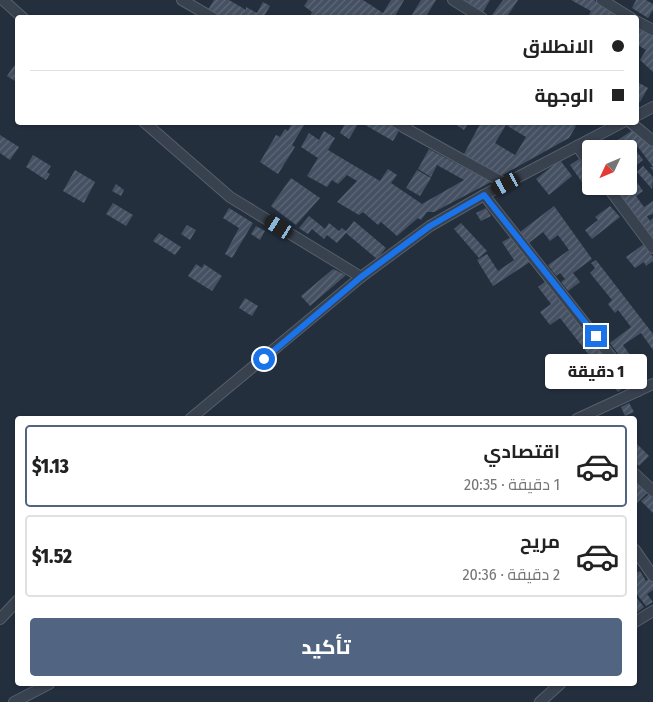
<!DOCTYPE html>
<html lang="ar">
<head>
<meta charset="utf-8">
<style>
	:root { --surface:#fff; --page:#f6f6f6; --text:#222; --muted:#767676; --line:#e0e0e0; --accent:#516482 }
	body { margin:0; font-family:"Fira Sans Condensed",Cairo,sans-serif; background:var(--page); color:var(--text); direction:rtl; height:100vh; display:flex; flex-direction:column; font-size:19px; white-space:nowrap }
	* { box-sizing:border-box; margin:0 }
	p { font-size:16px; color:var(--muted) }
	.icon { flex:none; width:28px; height:28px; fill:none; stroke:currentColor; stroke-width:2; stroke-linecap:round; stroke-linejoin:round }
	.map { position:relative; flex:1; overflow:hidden; direction:ltr }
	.drawer { position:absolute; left:15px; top:416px; width:622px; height:270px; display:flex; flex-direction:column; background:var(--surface); border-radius:5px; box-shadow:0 1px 4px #0004; direction:rtl }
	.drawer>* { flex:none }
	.top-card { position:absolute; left:15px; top:15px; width:624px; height:110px; border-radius:5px; box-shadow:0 1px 4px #0004; direction:rtl; display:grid; align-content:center; height:110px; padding:0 15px; background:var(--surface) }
	.needle { width:32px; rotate:226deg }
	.tools { position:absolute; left:582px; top:140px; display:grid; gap:10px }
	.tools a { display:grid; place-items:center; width:55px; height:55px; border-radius:5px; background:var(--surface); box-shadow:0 1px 4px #0004; font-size:25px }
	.end { position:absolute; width:22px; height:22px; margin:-11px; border:6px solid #1a73e8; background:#fff; box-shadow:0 0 0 2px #fff }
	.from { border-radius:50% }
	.bubble { position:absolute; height:35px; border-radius:5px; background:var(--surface); box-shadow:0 1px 4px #0004; font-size:16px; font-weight:800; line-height:35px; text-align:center; direction:rtl }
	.car { position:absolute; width:15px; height:30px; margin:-15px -8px; border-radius:6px; box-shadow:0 0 4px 1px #0007; background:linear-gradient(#222 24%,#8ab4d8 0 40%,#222 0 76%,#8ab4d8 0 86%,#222 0) }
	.top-card b { display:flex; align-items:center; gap:18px; height:48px; font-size:19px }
	.top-card b+b { border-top:1px solid var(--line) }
	.top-card i { width:12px; height:12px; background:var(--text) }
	ul { padding:9px 0 0; list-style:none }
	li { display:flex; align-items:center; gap:15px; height:82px; margin:0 10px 8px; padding:0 5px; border:2px solid var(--line); border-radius:5px }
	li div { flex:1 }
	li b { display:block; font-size:19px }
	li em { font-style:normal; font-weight:800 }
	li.on { border-color:var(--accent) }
	li>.icon { width:45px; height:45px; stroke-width:1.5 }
	.cta { display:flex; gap:10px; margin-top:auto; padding:10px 15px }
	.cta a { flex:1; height:58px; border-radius:5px; background:var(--accent); color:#fff; font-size:20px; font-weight:800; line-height:58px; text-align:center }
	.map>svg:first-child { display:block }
	.building { fill:url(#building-hatch); fill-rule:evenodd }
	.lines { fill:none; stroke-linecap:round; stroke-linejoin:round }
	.street-casing { stroke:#565f6c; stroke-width:12 }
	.street { stroke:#38414e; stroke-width:10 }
	.route { stroke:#1a73e8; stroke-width:6 }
</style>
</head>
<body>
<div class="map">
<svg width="653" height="702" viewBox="0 0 653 702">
	<defs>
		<pattern id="building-hatch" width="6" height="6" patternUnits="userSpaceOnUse" patternTransform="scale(1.25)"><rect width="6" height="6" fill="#455162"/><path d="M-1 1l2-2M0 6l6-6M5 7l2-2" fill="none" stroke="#5d6877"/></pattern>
	</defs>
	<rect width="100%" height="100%" fill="#242f3e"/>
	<g class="building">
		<path d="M 214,0 L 229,0 L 246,10 L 246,7 L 257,13 L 263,2 L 270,6 L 263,18 L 220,18 L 208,10 Z"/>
		<path d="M 308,0 L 363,0 L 383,13 L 391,0 L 404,0 L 394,18 L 309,18 L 312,12 L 304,6 Z"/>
		<path d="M 421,0 L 436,0 L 425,18 L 410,18 Z"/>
		<path d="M 464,0 L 490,0 L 483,12 Z"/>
		<path d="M 503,0 L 518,0 L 506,18 L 495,18 L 492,15 Z"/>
		<path d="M 571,0 L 594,0 L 624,18 L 593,18 L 589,15 L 591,11 Z"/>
		<path d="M 636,0 L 646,0 L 653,4 L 653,10 L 648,18 L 632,8 Z"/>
		<path d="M 636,25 L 653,34 L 653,72 L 640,60 L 646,50 L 636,44 Z"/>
		<path d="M 18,60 L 18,83 L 7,76 Z"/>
		<path d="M 636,81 L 648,88 L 640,102 L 636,100 Z"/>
		<path d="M 287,122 L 306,122 L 292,145 L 295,147 L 278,174 L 260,162 L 276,135 L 280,137 L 285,129 L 288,131 L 291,125 Z"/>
		<path d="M 346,122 L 359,122 L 349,139 L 340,133 Z"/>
		<path d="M 360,122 L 389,122 L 400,129 L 393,141 Z"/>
		<path d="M 452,122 L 469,122 L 464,130 Z"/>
		<path d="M 481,122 L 570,122 L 576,126 L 569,138 L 501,176 L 464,154 ZM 506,125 L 526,137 L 515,155 L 495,143 Z"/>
		<path d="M 633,130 L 653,145 L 653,171 L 650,167 L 653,167 L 638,147 L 635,149 L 643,160 L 634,167 L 629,159 L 629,149 L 604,149 Z"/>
		<path d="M 324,131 L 335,138 L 328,150 L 380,181 L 388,169 L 397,175 L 391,183 L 422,204 L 464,180 L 437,165 L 431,177 L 418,169 L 429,149 L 491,182 L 434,212 L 427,212 L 421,220 L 418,218 L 397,236 L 381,222 L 378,225 L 363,212 L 359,215 L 337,202 L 357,181 L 347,175 L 338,184 L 332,180 L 327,187 L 307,176 L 318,158 L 301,147 L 309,133 L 319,140 Z"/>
		<path d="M 0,135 L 19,147 L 10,160 L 0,153 Z"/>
		<path d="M 33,155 L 51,166 L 47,172 L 50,174 L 46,180 L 26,167 Z"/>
		<path d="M 579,159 L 591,178 L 591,186 L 597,186 L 599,189 L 591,195 L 570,165 Z"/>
		<path d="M 560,160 L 572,176 L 549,195 L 536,179 Z"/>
		<path d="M 643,166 L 653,177 L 652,189 L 637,172 Z"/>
		<path d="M 75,170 L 95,182 L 84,203 L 63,191 Z"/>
		<path d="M 417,170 L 431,178 L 420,196 L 406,188 Z"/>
		<path d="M 629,171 L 643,191 L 636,196 L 644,207 L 653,201 L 653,214 L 647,216 L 650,221 L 653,218 L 653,240 L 611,186 L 629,186 Z"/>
		<path d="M 291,178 L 320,198 L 296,225 L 271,206 Z"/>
		<path d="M 116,184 L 124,190 L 121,196 L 112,191 Z"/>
		<path d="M 113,203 L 133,215 L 126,226 L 106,214 Z"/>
		<path d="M 554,206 L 592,259 L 573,273 L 580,282 L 568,291 L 561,282 L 565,279 L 560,273 L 556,276 L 548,265 L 569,250 L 558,235 L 550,241 L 543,232 L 529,243 L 520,232 Z"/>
		<path d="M 610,206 L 620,217 L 592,239 L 585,230 L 598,220 L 595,217 Z"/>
		<path d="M 229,208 L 253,223 L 232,258 L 225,254 L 239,228 L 223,218 Z"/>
		<path d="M 486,208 L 491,216 L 481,221 L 476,213 Z"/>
		<path d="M 309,216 L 325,229 L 329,223 L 339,231 L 342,228 L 346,231 L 354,221 L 386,248 L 377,259 L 346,233 L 337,243 L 327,235 L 324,239 L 312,229 L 308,234 L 299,228 Z"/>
		<path d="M 461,223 L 487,251 L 479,258 L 454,229 Z"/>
		<path d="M 187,225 L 196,230 L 190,240 L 181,234 Z"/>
		<path d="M 256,226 L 265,231 L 260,240 L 251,234 Z"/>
		<path d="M 159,233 L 181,247 L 175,255 L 153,241 Z"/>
		<path d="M 513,236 L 530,262 L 493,286 L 477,260 L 487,254 L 498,271 L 514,260 L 502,242 Z"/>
		<path d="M 644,244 L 653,257 L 653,261 L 646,266 L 644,262 L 635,268 L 626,257 Z"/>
		<path d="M 596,260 L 653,334 L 653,350 L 641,333 L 623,345 L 634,361 L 627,366 L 610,343 L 631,327 L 618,310 L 615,313 L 608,304 L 612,300 L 590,273 L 595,268 L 591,263 Z"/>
		<path d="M 196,264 L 202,268 L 204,264 L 222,276 L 212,291 L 188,276 Z"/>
		<path d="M 333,269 L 346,275 L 310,306 L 301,296 Z"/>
		<path d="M 549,279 L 628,384 L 618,392 L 560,318 L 550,325 L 540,312 L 551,304 L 538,287 Z"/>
		<path d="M 245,298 L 258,306 L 252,316 L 239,308 Z"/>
		<path d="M 629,403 L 634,412 L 625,416 L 621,407 Z"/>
		<path d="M 635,442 L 649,456 L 639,466 L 635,462 Z"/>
		<path d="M 635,478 L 648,492 L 635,505 Z"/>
		<path d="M 649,494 L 653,498 L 653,513 L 641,501 Z"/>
		<path d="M 640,571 L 646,581 L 651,577 L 653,580 L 653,590 L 647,594 L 653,602 L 646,606 L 635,592 L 635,573 Z"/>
		<path d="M 635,596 L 644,607 L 635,614 Z"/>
	</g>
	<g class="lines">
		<defs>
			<g id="street">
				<path d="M 3,0 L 23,18"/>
				<path d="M 182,0 L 213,18"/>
				<path d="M 453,0 L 482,18"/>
				<path d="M 602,0 L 631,18"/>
				<path d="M 636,21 L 653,30"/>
				<path d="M 636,116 L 653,107"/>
				<path d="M 144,122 L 230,197 L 361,277"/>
				<path d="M 396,122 L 405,128"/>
				<path d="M 408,122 L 405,128 L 506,184"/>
				<path d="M 630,122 L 653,141"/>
				<path d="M 577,146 L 591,165"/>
				<path d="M 607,186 L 653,248"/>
				<path d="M 484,195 L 638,391"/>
				<path d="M 190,419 L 361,277 L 430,226 L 484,195 L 623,122"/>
				<path d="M 577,419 L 653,384"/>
				<path d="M 635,474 L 653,491"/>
				<path d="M 635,550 L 653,576"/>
				<path d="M 0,619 L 18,600"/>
				<path d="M 635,622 L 653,611"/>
				<path d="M 14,702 L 49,684"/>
				<path d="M 540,702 L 560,684"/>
			</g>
		</defs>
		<use href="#street" class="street-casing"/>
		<use href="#street" class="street"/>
	</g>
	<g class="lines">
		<path class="route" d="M 264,359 L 361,277 L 430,226 L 484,195 L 596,336"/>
	</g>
</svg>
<div class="tools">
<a><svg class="needle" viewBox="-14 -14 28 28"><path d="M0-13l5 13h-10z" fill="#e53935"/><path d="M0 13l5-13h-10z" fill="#767676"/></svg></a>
</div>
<i class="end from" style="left:264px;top:359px"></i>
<i class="end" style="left:596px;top:336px"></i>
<div class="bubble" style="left:545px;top:354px;width:102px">1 دقيقة</div>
<i class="car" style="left:506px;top:184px;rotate:242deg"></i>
<i class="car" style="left:279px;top:227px;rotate:302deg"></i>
<div class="top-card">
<b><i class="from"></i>الانطلاق</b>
<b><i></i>الوجهة</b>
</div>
<section class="drawer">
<ul>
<li class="on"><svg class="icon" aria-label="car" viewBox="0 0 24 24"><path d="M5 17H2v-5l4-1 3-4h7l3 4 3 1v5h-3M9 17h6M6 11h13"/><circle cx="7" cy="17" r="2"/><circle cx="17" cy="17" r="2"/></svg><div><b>اقتصادي</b><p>1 دقيقة · 20:35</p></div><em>$1.13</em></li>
<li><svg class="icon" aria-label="car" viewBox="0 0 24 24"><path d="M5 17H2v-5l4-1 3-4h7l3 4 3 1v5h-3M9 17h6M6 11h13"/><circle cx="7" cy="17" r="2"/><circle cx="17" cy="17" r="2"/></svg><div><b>مريح</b><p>2 دقيقة · 20:36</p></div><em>$1.52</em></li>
</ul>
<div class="cta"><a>تأكيد</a></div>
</section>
</div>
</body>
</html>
